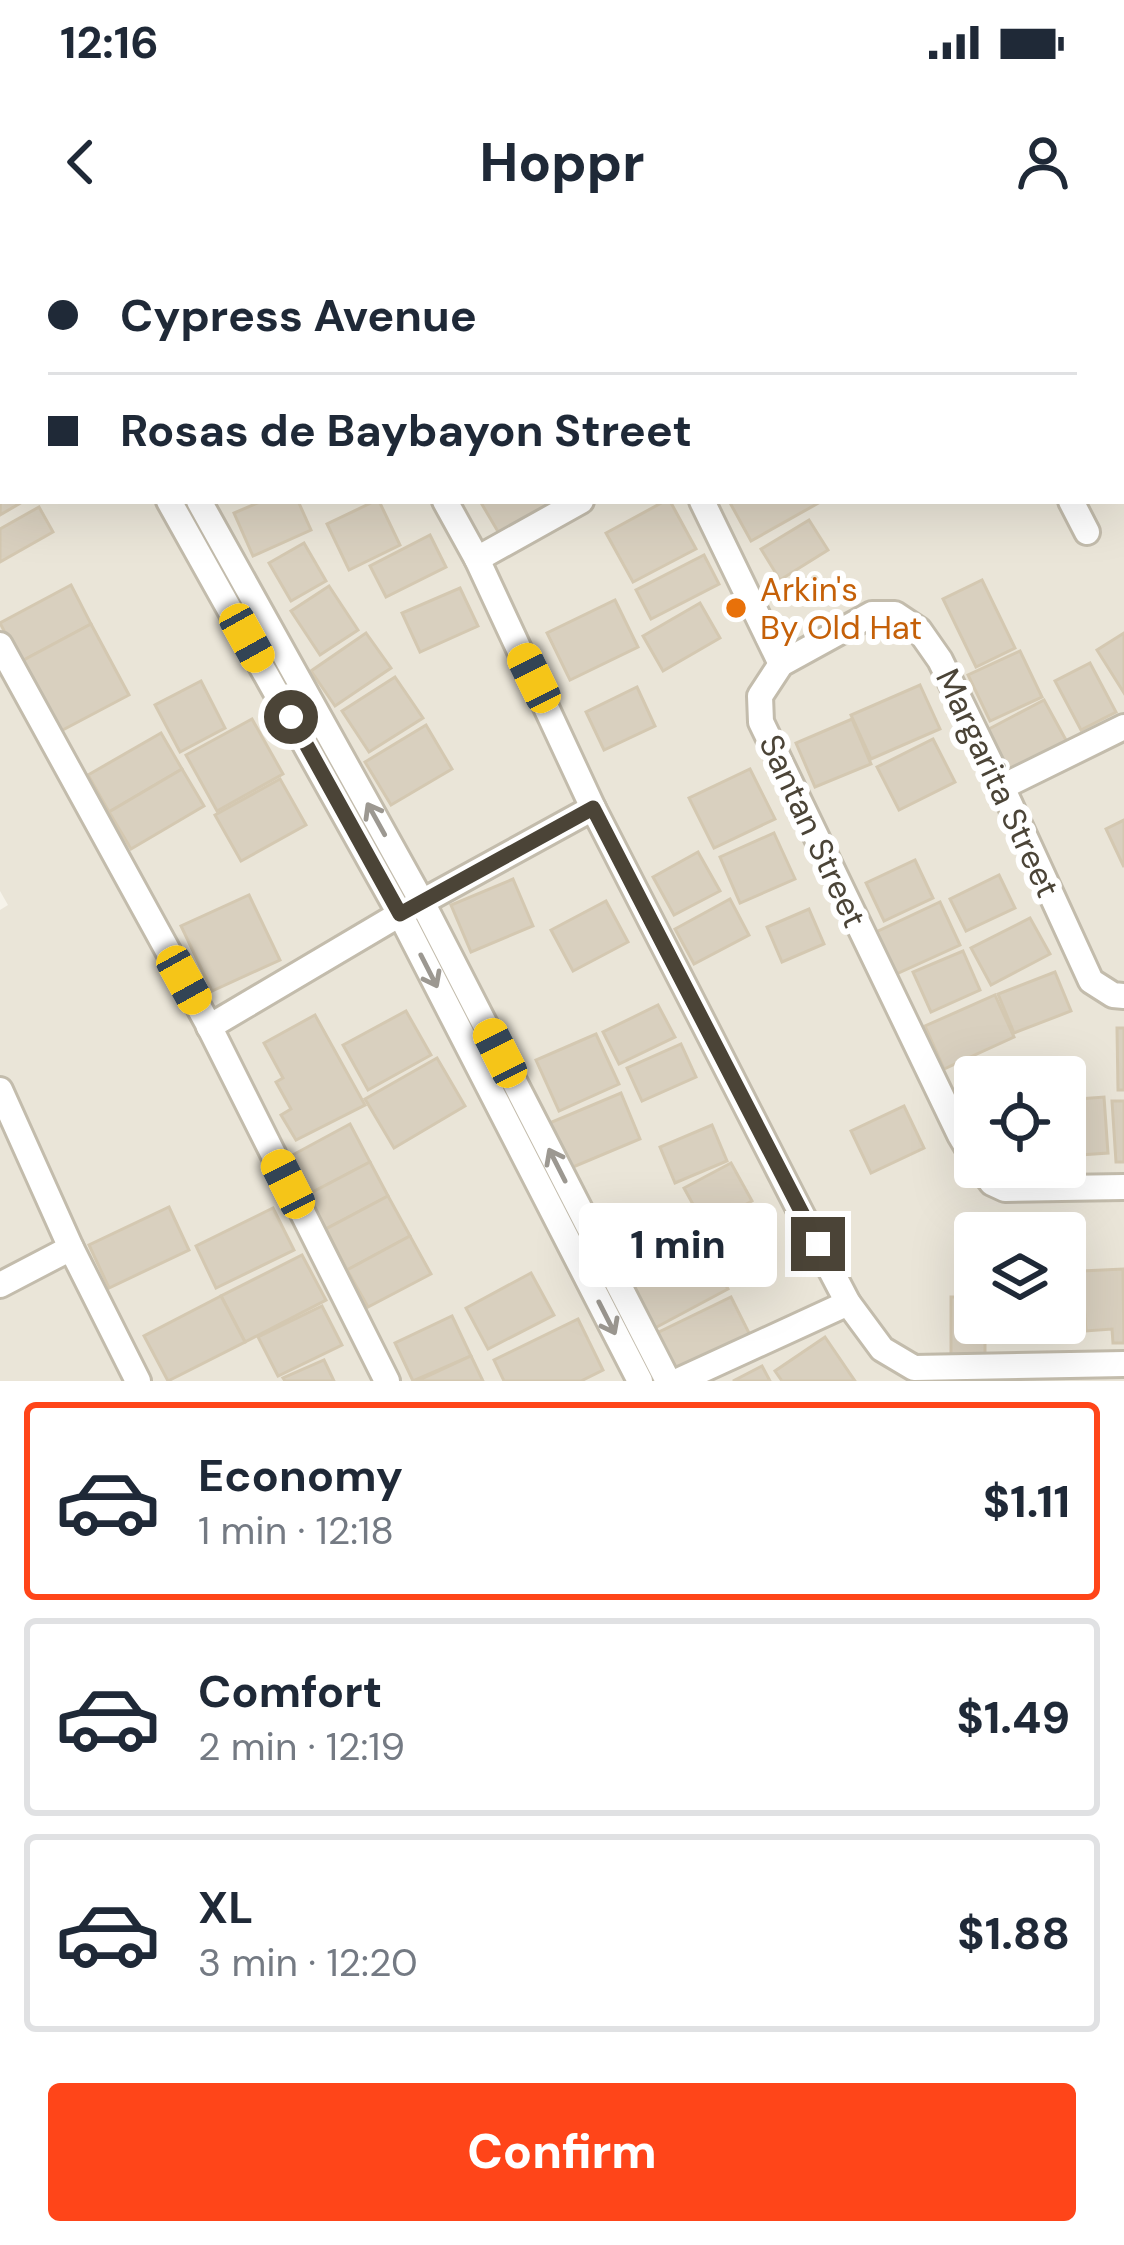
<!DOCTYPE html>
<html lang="en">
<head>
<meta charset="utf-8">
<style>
	:root { --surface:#fff; --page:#f2f2f3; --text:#1f2937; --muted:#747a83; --line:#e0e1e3; --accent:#ff4519 }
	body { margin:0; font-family:"DM Sans",sans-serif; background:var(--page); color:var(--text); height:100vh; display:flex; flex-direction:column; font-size:45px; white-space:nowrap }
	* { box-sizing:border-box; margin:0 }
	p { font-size:39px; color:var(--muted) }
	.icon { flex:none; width:66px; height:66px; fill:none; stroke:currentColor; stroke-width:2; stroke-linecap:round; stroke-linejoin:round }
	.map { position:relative; height:1141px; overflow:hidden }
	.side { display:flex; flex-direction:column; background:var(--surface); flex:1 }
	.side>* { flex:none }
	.banner { position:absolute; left:0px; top:0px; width:1125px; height:264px; box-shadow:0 12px 48px #0002; display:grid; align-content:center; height:264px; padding:0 48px; background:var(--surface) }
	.buttons { position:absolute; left:954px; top:816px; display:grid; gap:24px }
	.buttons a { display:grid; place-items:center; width:132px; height:132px; border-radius:12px; background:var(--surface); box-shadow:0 12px 48px #0002; font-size:60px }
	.end { position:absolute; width:54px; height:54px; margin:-27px; border:15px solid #4b4437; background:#fff; box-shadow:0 0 0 6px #fff }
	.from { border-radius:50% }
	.bubble { position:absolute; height:84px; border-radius:12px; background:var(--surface); box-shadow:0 12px 48px #0002; font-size:39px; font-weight:800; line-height:84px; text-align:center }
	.car { position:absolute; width:36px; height:72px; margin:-36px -18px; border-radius:15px; box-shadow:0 0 9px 3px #0007; background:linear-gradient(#f5c518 24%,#345 0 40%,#f5c518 0 76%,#345 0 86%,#f5c518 0) }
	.banner b { display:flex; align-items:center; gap:42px; height:114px; font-size:45px }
	.banner b+b { border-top:3px solid var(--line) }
	.banner i { width:30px; height:30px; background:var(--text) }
	ul { padding:21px 0 0; list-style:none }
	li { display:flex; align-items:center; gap:36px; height:198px; margin:0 24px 18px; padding:0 24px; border:6px solid var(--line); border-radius:12px }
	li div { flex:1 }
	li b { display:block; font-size:45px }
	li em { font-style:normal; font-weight:800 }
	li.active { border-color:var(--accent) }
	li>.icon { width:108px; height:108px; stroke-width:1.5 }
	.primary-button { display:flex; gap:24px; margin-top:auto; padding:24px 48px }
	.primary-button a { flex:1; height:138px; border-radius:12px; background:var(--accent); color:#fff; font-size:48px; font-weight:800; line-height:138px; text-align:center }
	.status { display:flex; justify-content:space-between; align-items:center; height:84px; padding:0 60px; background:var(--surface); direction:ltr }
	.status svg { height:33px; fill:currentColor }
	header { display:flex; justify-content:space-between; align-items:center; height:156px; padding:0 48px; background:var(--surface); font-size:54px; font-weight:800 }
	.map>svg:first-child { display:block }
	.residential { fill:#eae5d8; fill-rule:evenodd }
	.building { fill:#d9d0bf; stroke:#d4c8b1; stroke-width:3 }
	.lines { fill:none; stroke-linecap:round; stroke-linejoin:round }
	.street-casing { stroke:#c3bcac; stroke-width:30 }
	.street { stroke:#fff; stroke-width:24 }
	.oneway { stroke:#9c9891 }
	.route { stroke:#4b4437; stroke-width:15 }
	.food-dot { fill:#e8710a; stroke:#fff; stroke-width:4.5 }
	.labels { text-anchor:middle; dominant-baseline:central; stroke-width:12; stroke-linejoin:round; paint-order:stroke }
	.food-label { font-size:33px; fill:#c56008; stroke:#fff; text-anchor:start }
	.street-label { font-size:33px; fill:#4b4437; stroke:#fff }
</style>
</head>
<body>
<div class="status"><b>12:16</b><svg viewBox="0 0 49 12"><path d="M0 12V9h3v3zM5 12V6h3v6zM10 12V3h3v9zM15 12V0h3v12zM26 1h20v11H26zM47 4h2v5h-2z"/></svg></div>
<header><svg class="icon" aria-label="back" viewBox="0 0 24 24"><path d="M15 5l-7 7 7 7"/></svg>Hoppr<svg class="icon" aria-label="person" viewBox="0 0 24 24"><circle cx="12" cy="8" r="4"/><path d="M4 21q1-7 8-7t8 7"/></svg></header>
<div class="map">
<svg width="1124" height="1141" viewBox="0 0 1124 1141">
	<rect width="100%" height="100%" fill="#f6f3ea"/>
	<path class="residential" d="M 790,0 L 1124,0 L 1124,1141 L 0,1141 L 0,670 L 8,665 L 0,651 L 0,155 L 3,154 L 3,261 L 1122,261 L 1122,3 L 785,3 ZM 975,837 L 1065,837 L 1065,927 L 975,927 ZM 975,993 L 1065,993 L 1065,1083 L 975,1083 Z"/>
	<g class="building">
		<path d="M 806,0 L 899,0 L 900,2 L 807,3 Z"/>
		<path d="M 2,209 L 3,261 L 24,261 L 0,275 Z"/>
		<path d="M 262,261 L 298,261 L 311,290 L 253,316 L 234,273 Z"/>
		<path d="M 375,261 L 379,261 L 400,305 L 349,330 L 327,284 Z"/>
		<path d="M 480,261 L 555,261 L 556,263 L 500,295 Z"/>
		<path d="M 665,261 L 670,261 L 696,309 L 633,342 L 606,293 Z"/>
		<path d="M 729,261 L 822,261 L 751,301 Z"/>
		<path d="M 39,267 L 53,292 L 0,322 L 0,289 Z"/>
		<path d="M 809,280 L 828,310 L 780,340 L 761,309 Z"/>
		<path d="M 430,295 L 446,327 L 386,357 L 370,326 Z"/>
		<path d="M 304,303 L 326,341 L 291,361 L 269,323 Z"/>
		<path d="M 704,315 L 719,344 L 651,379 L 636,350 Z"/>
		<path d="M 982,340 L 1015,408 L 976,427 L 943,359 Z"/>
		<path d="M 71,345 L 91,384 L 20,422 L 0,383 Z"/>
		<path d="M 329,346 L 358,390 L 320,415 L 291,371 Z"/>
		<path d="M 460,348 L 478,386 L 420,412 L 402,373 Z"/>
		<path d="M 615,360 L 638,407 L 570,440 L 547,393 Z"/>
		<path d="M 700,363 L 720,398 L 663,431 L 643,396 Z"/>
		<path d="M 91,384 L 129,455 L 57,493 L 20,422 Z"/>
		<path d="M 366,393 L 391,428 L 335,466 L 311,431 Z"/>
		<path d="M 1124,393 L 1124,453 L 1097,410 Z"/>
		<path d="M 1020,411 L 1042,457 L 990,481 L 968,435 Z"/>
		<path d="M 1090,423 L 1116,472 L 1081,490 L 1055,441 Z"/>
		<path d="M 395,437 L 423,478 L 369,512 L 342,471 Z"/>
		<path d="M 201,441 L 225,488 L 180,512 L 155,465 Z"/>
		<path d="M 920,445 L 940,489 L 871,519 L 851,475 Z"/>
		<path d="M 637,447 L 655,486 L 604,510 L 586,472 Z"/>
		<path d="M 1044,460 L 1067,502 L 1008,534 L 985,491 Z"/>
		<path d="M 252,479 L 283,534 L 217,571 L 186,515 Z"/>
		<path d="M 852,479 L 871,524 L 815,547 L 796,503 Z"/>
		<path d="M 426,485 L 452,529 L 391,565 L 365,522 Z"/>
		<path d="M 161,493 L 182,529 L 109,572 L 88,535 Z"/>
		<path d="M 933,499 L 955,542 L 899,570 L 877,527 Z"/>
		<path d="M 182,529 L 204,566 L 131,609 L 109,572 Z"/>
		<path d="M 750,529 L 775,579 L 714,608 L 689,558 Z"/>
		<path d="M 280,539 L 306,585 L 241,621 L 215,575 Z"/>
		<path d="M 1124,580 L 1124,627 L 1106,589 Z"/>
		<path d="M 774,593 L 795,639 L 740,663 L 720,617 Z"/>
		<path d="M 698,612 L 720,651 L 674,675 L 653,637 Z"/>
		<path d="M 915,620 L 933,658 L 884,681 L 866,643 Z"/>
		<path d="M 999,635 L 1015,668 L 966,691 L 950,659 Z"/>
		<path d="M 513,639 L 533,686 L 471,712 L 451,665 Z"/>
		<path d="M 249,655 L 280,720 L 212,751 L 181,686 Z"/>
		<path d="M 730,659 L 749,695 L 694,724 L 675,689 Z"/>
		<path d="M 606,661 L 628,702 L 573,731 L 551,690 Z"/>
		<path d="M 940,662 L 960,705 L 894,735 L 874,693 Z"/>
		<path d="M 809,669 L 824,704 L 782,722 L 767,687 Z"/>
		<path d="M 1030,678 L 1050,714 L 991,745 L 971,708 Z"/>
		<path d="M 963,711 L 980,750 L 931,772 L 913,732 Z"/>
		<path d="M 1055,732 L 1071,771 L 1014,793 L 998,754 Z"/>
		<path d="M 995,755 L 1014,797 L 944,829 L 925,786 Z"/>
		<path d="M 658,765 L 675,797 L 619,824 L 603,792 Z"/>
		<path d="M 406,771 L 431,815 L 368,850 L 343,805 Z"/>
		<path d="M 315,775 L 365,865 L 296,900 L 281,875 L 291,869 L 276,842 L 283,838 L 264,803 Z"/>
		<path d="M 1117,788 L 1124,788 L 1124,850 L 1118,850 Z"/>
		<path d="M 596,794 L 619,844 L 559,871 L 536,820 Z"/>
		<path d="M 681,804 L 696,837 L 642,861 L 627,828 Z"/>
		<path d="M 437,818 L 465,866 L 394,908 L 365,859 Z"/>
		<path d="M 621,853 L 640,899 L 566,930 L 547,884 Z"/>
		<path d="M 1104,857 L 1108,913 L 1066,916 L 1065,860 Z"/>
		<path d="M 1112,861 L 1124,861 L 1124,922 L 1116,922 Z"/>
		<path d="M 904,866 L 924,908 L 871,933 L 851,891 Z"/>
		<path d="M 350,884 L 370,922 L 307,955 L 287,918 Z"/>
		<path d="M 712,885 L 727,921 L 675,943 L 660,907 Z"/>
		<path d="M 370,922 L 388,956 L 326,989 L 307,955 Z"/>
		<path d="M 731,923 L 752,961 L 705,986 L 684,948 Z"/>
		<path d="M 388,956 L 410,996 L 347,1030 L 326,989 Z"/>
		<path d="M 169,967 L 189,1010 L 109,1048 L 89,1005 Z"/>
		<path d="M 273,968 L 294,1010 L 216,1048 L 196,1006 Z"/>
		<path d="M 410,996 L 431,1034 L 368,1067 L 347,1030 Z"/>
		<path d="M 702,1001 L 728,1049 L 653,1089 L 627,1041 Z"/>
		<path d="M 302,1015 L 326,1060 L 245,1102 L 221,1056 Z"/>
		<path d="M 1123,1029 L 1124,1103 L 1113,1103 L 1112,1089 L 1086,1091 L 1082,1031 Z"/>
		<path d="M 531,1033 L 554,1075 L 488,1109 L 466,1068 Z"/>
		<path d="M 221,1056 L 245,1102 L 168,1141 L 144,1096 Z"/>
		<path d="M 731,1057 L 753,1101 L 680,1138 L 657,1093 Z"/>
		<path d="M 951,1057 L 975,1057 L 975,1083 L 985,1083 L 985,1121 L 951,1121 Z"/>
		<path d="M 322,1066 L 342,1105 L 278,1136 L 258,1097 Z"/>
		<path d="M 452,1076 L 471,1116 L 413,1141 L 395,1103 Z"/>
		<path d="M 578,1079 L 603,1130 L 581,1141 L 504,1141 L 494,1120 Z"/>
		<path d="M 825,1097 L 855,1141 L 782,1141 L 775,1131 Z"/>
		<path d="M 471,1116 L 483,1141 L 417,1141 Z"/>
		<path d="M 324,1120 L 334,1141 L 285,1141 L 283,1138 Z"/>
		<path d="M 762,1126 L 770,1141 L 733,1141 Z"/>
	</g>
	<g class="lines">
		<defs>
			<g id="street">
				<path d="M 38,0 L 39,3"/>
				<path d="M 937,0 L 938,3"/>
				<path d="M 681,3 L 687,0"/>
				<path d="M 0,171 L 3,169"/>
				<path d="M 169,261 L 400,674 L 640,1141"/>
				<path d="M 199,261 L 422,662 L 668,1141"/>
				<path d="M 445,261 L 477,319 L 593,568 L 802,975 L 848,1063 L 882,1109 L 914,1128 L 1124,1124"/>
				<path d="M 702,261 L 781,424"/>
				<path d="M 1071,261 L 1087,292"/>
				<path d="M 477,319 L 581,261"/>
				<path d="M 0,405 L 207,782 L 387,1141"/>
				<path d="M 1002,547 L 1124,487"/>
				<path d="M 209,787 L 400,674 L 593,568"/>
				<path d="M 0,850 L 71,1008 L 138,1141"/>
				<path d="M 975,920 L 960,895 L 761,482 L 760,456 L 781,424 L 872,374 L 895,374 L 919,390 L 940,420 L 1002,547 L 1091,741 L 1113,755 L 1124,756"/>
				<path d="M 980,927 L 992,943 L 1005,949 L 1124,947"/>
				<path d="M 0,1045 L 71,1008"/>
				<path d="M 678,1141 L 848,1063"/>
			</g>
		</defs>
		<use href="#street" class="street-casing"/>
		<use href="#street" class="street"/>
	</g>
	<defs><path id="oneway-shaft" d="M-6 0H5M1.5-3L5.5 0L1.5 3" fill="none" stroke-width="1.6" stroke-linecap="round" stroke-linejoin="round" transform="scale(3)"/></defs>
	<g class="oneway">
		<use href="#oneway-shaft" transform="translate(376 579) rotate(-119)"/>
		<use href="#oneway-shaft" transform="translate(429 731) rotate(63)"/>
		<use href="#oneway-shaft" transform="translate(557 925) rotate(-117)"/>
		<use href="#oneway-shaft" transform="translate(607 1078) rotate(63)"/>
	</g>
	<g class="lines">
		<path class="route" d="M 291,477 L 400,674 L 593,568 L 818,1004"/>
	</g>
	<circle class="food-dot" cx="736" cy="368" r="12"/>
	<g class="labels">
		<g class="food-label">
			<text x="760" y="349">Arkin's<tspan x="760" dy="38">By Old Hat</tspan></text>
		</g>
		<g class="street-label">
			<text transform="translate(998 543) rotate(65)">Margarita Street</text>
			<text transform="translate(813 591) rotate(65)">Santan Street</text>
		</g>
	</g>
</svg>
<div class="buttons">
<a><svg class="icon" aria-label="locate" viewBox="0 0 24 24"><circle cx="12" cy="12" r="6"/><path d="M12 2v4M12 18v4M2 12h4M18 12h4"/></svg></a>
<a><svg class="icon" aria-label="layers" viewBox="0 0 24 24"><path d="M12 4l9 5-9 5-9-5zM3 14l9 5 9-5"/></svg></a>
</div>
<i class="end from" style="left:291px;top:477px"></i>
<i class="end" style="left:818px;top:1004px"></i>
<div class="bubble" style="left:579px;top:963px;width:198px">1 min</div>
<i class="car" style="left:247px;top:398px;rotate:151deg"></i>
<i class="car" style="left:534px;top:438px;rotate:334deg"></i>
<i class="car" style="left:184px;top:740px;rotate:151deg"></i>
<i class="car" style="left:500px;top:813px;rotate:333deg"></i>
<i class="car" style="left:288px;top:944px;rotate:333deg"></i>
<div class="banner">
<b><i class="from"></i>Cypress Avenue</b>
<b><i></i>Rosas de Baybayon Street</b>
</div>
</div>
<section class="side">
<ul>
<li class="active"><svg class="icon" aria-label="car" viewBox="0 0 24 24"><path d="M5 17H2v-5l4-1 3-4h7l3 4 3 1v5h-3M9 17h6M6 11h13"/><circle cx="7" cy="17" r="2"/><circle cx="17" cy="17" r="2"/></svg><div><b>Economy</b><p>1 min · 12:18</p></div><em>$1.11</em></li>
<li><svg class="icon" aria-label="car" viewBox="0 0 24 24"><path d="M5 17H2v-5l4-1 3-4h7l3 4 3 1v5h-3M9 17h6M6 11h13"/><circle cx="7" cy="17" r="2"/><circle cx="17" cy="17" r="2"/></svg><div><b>Comfort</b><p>2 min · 12:19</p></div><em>$1.49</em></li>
<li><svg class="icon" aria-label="car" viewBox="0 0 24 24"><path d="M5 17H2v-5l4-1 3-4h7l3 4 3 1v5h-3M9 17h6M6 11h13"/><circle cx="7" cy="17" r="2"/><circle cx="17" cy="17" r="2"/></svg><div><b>XL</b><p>3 min · 12:20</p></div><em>$1.88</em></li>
</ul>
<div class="primary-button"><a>Confirm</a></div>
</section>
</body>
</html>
